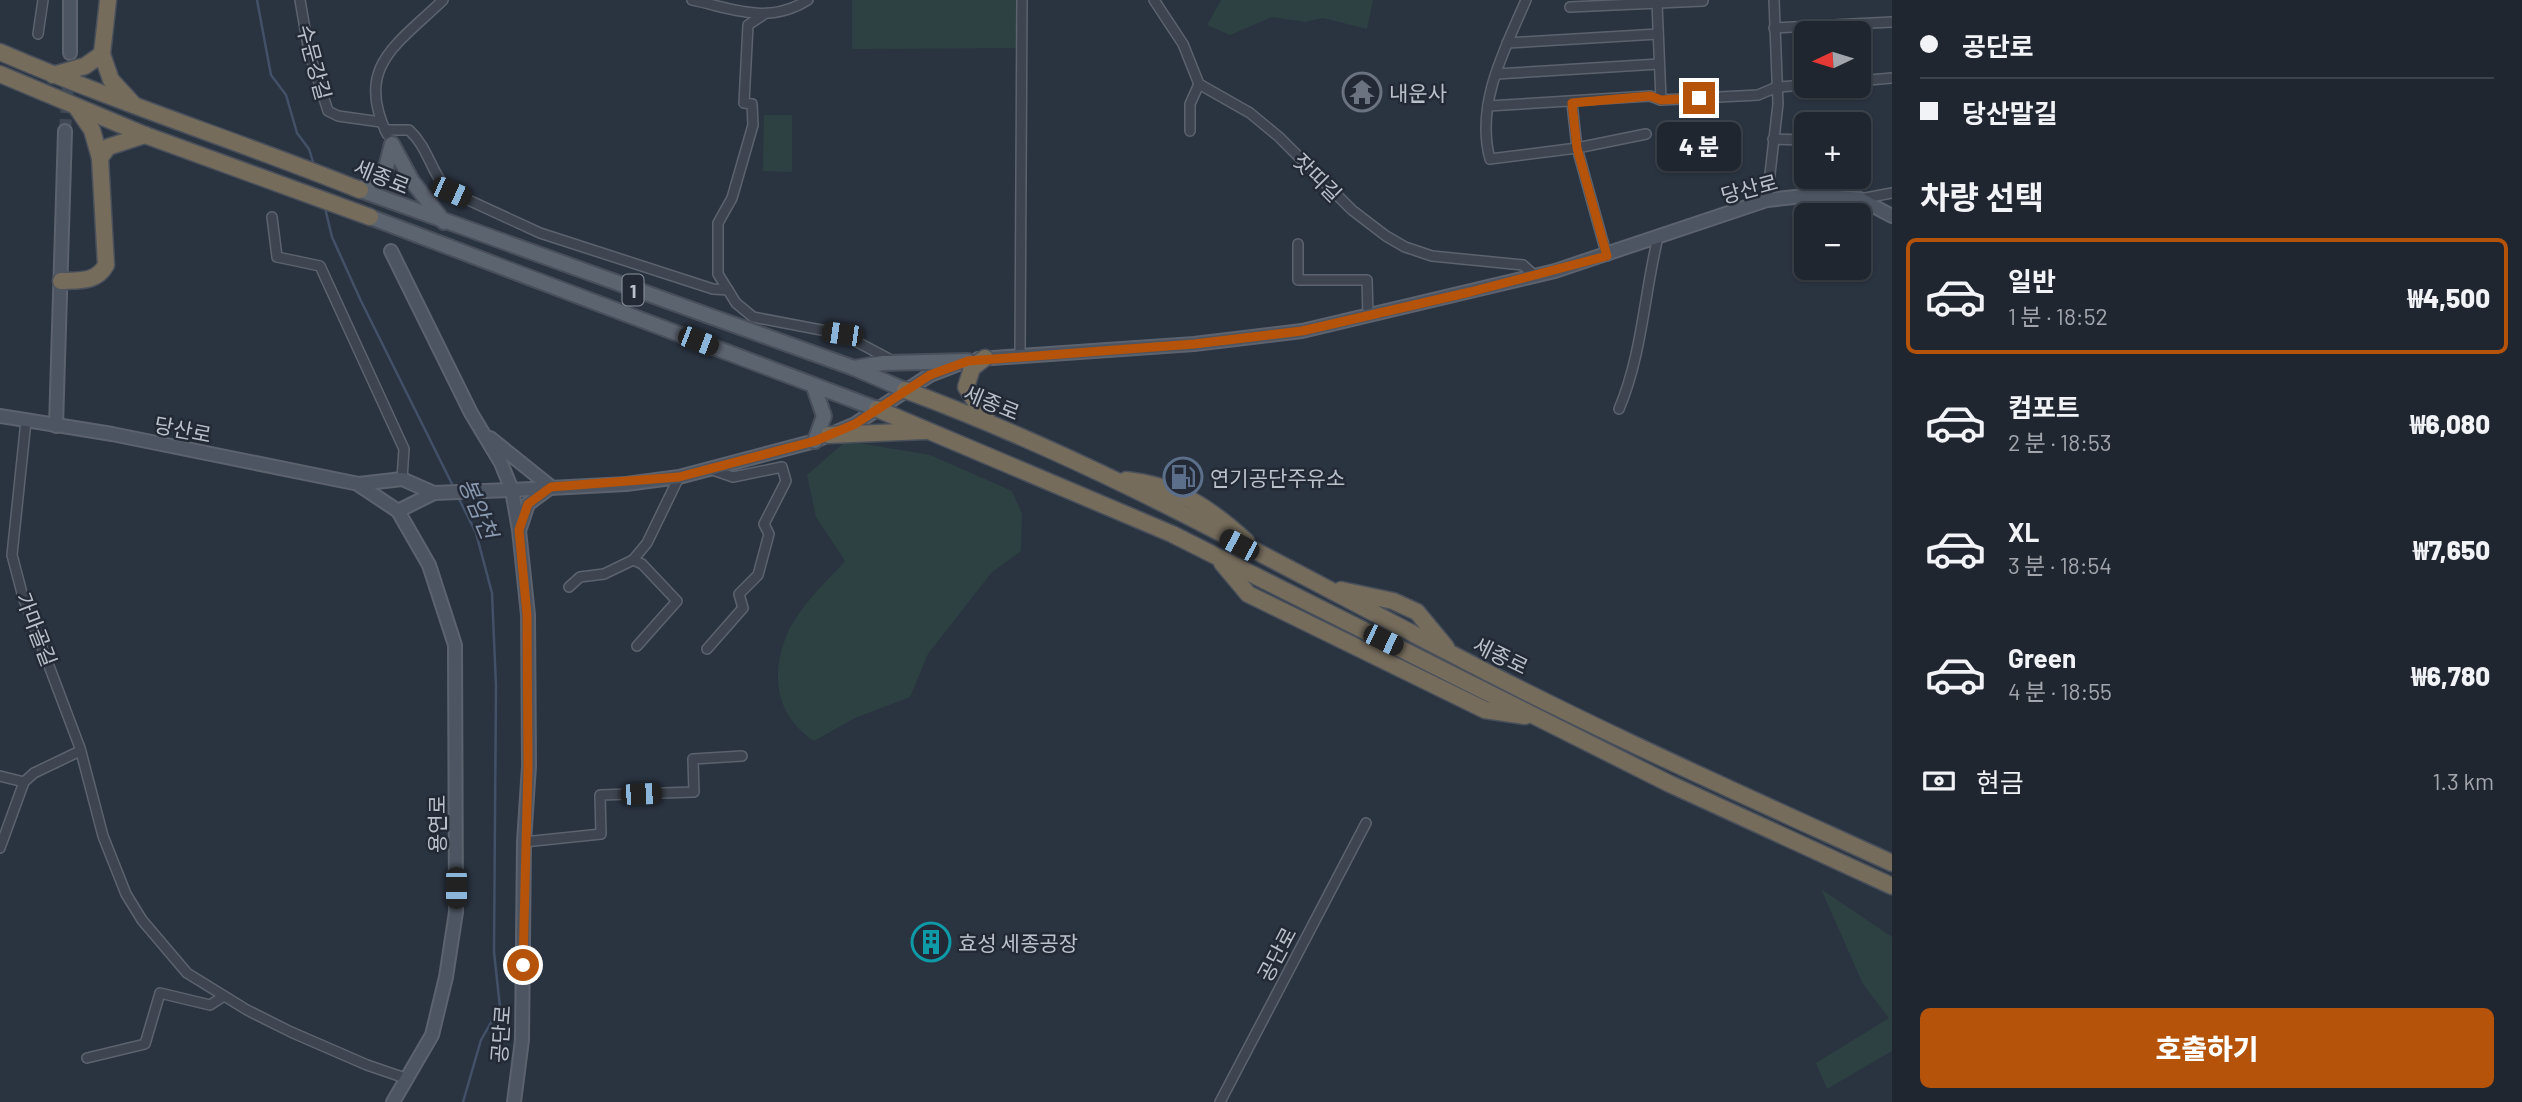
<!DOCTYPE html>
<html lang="ko">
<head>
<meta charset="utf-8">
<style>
	:root { --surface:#202630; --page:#282e38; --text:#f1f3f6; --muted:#a2a5ab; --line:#3d434c; --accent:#b45309 }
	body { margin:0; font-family:Barlow,"Noto Sans KR",sans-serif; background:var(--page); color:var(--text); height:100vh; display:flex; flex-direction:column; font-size:26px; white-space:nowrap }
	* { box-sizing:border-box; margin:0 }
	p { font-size:23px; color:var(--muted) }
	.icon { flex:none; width:38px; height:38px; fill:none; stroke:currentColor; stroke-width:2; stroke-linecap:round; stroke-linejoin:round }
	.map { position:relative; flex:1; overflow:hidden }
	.drawer { display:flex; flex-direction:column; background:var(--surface); width:630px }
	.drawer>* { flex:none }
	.hud { display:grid; align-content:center; height:154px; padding:0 28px; background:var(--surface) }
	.needle { width:46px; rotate:266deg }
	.tools { position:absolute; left:1794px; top:21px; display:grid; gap:14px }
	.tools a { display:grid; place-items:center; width:77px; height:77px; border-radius:10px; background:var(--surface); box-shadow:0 2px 5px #0004,0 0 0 2px var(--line); font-size:35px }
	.end { position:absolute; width:32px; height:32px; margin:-16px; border:9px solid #b45309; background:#fff; box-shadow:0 0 0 4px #fff }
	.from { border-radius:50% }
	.bubble { position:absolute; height:49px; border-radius:10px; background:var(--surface); box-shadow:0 2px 5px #0004,0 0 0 2px var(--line); font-size:23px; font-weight:800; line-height:49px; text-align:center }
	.car { position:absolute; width:21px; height:42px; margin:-21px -10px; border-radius:9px; box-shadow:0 0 5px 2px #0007; background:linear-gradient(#222 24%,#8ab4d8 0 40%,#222 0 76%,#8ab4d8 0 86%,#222 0) }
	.hud b { display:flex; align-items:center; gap:24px; height:66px; font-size:26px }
	.hud b+b { border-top:2px solid var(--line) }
	.hud i { width:18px; height:18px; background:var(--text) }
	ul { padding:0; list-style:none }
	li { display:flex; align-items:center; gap:21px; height:116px; margin:0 14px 10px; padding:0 14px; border:4px solid transparent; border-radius:10px }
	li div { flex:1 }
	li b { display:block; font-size:26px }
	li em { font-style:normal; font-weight:800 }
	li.current { border-color:var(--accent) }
	li>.icon { width:63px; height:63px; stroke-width:1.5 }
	h2 { padding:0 28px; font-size:32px; line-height:84px }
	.pay { display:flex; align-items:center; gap:18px; height:77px; padding:0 28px; font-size:26px }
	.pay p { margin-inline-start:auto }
	.primary-button { display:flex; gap:14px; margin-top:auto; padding:14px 28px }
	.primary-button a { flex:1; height:80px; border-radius:10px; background:var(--accent); color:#fff; font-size:28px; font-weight:800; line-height:80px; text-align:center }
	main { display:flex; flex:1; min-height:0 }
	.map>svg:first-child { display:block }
	.green { fill:#2d4142 }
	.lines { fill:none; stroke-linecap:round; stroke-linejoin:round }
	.stream { stroke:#425167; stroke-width:2.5 }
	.secondary-tunnel { stroke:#404855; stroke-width:12; stroke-dasharray:12 6; stroke-linecap:butt }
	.street-casing { stroke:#5c636e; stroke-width:12 }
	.secondary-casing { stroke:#5c636e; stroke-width:16 }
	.primary-casing { stroke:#484e5a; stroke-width:18 }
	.highway-casing { stroke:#49505b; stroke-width:19 }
	.street { stroke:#3e4550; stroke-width:9 }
	.secondary { stroke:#4d5563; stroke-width:12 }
	.primary { stroke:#5c6470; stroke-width:14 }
	.highway { stroke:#756c5c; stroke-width:16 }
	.route { stroke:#b45309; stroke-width:9 }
	.labels { text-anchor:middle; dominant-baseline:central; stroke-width:5; stroke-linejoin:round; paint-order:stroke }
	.shield { fill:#232a36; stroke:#8d949e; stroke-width:2 }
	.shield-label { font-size:19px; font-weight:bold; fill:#bbc1ca }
	.street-label { font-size:21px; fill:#bbc1ca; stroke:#232a36 }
	.poi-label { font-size:21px; fill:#bbc1ca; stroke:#232a36; text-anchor:start }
	.water-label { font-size:23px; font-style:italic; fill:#8697ae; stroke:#232a36 }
</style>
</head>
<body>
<main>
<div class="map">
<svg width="1892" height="1102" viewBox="0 0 1892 1102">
	<rect width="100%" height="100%" fill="#2a3340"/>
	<g class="green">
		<path d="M 852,0 L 1017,0 L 1017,48 L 852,49 Z"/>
		<path d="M 1221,0 L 1373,0 L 1367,29 L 1323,18 L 1305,22 L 1272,17 L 1230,35 L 1207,25 Z"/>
		<path d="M 764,115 L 792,115 L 792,172 L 763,171 Z"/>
		<path d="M 846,441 L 930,455 L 1012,491 L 1022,514 L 1021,551 L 992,572 L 928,654 L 910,697 L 855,718 L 814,741 C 777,716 770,678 786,637 C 797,609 825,583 845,561 L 816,517 L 807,475 Z"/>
		<path d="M 1821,889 L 1892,937 L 1892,1051 L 1827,1089 L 1816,1063 L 1889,1018 L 1863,984 Z"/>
	</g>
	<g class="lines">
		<g class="stream">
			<path d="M 257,0 L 271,75 L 286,95 L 297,133 L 309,149 L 314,165"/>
			<path d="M 325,208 L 332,237 L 361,301 L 454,488"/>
			<path d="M 458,497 L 476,533 L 492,593 L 496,686 L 494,952 L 500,1007 L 481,1040 L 463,1102"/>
		</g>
		<path class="secondary-tunnel" d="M 65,131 L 70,53"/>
		<defs>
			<g id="street">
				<path d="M 300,0 L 309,52 L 328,111 L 338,116 L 381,122"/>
				<path d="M 692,0 C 735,9 768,25 808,0"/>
				<path d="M 1154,0 L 1183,44 L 1199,84 L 1250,113 L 1279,137 L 1352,210 L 1386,236 L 1405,247 L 1432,256 L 1523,265 L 1535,276"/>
				<path d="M 1526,0 C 1505,49 1475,104 1490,159 L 1577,148 L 1646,134"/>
				<path d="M 1657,3 L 1661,100"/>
				<path d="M 1570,7 L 1703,1"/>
				<path d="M 763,15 L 748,25 L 744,103 L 752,104 L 753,125 L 732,198 L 718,223 L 718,274 L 736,303 L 753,317 L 842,334 L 893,361"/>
				<path d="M 1774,28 L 1892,22"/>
				<path d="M 38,34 L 43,0"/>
				<path d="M 1507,43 L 1658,34"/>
				<path d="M 1496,74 L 1659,64"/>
				<path d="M 1858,81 L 1892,78"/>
				<path d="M 1572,103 L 1577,148 L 1607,256"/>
				<path d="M 1488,106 L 1650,96 L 1661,100 L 1758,95 L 1777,87 L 1806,85"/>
				<path d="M 385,130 L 409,130 C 430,149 431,176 451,192 L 540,233 L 713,289 L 728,290"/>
				<path d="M 1190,131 L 1190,104 L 1199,84"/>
				<path d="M 387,134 C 354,66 398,44 443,0"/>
				<path d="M 1773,139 L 1806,140"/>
				<path d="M 1860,199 L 1892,193"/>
				<path d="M 1767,200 L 1778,104 L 1774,0"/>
				<path d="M 272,217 L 277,257 L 320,266 L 404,449 L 402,479"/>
				<path d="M 1298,244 L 1298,280 L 1367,280 L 1368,316"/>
				<path d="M 1020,356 L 1022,0"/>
				<path d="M 1619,409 C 1642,355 1644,295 1658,237"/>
				<path d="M 26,421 L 12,555 L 23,597 L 80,748 L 103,836 L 126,894 L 142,920 L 187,973 L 247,1010 L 291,1032 L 367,1065 L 408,1079"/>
				<path d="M 569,587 L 580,577 L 604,574 L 633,560"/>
				<path d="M 637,646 L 677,601 L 642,564 L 633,560 L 647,543 L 679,477"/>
				<path d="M 707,649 L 743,608 L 739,594 L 758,575 L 769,534 L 764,524 L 786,481 L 782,467 L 733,477 L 710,469"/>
				<path d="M 0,776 L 24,782"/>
				<path d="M 524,842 L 601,834 L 600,795 L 694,792 L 693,759 L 742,756"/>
				<path d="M 0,848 L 24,782 L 34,773 L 80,751"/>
				<path d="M 87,1058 L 145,1044 L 160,993 L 210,1005 L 224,996"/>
				<path d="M 1220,1102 L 1366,823"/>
			</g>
			<g id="secondary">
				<path d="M 70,0 L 70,53"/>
				<path d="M 391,251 L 471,413 L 501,463 L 512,490 L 519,530 L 528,615 L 529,766 L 524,842 L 522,1040 L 514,1102"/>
				<path d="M 978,359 L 1194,344 L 1302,331 L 1555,271 L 1767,200 L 1814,195 L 1860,199 L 1892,216"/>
				<path d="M 0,416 L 112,434 L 359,484 L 402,479 L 434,493 L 512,490 L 626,484 L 679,477 L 815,441 L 855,424 L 930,375 L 961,363"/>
				<path d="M 56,426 L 65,131"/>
				<path d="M 490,438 L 551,487 L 528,504 L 520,528"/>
				<path d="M 359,485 L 398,511 L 434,493"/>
				<path d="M 393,1102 L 432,1035 L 446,977 L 456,912 L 455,645 L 429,565 L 398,511"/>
			</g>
			<g id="primary">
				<path d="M 360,190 L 854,368 L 905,390"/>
				<path d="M 360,190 L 386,168 L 392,144 L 412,181 L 444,222"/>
				<path d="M 370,217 L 877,409"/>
				<path d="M 854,368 L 883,363 L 968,361"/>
				<path d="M 814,387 L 824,416 L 815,441"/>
			</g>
			<g id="highway">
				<path d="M 0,52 C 118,103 241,142 360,190"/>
				<path d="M 102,54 L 108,0"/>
				<path d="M 0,74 L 145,135 L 370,217"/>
				<path d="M 53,75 L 85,66 L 102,54 L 111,80 L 134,105"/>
				<path d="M 77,108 L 92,130 L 100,158 L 108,147 L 145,135"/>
				<path d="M 61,281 C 79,280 96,283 106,265 L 100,158"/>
				<path d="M 985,358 L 972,368 L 966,387 L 987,420"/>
				<path d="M 905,390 C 1095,460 1271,560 1450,653 C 1594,729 1743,795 1892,863"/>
				<path d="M 877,409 L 1172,534 L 1670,784 L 1892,886"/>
				<path d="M 829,435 L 925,431"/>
				<path d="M 1126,480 C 1176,485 1210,508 1246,541"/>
				<path d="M 1222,563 L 1248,594 L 1485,710 L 1525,716"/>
				<path d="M 1341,590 L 1393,601 L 1417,612 L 1446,647"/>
			</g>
		</defs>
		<use href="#street" class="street-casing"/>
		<use href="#secondary" class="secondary-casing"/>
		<use href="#primary" class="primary-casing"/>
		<use href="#highway" class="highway-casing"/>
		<use href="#street" class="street"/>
		<use href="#secondary" class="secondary"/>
		<use href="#primary" class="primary"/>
		<use href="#highway" class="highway"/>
	</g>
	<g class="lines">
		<path class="route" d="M 523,965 L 528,766 L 527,615 L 519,530 L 528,504 L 551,487 L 679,477 L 815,441 L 855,424 L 930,375 L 968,361 L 1194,344 L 1302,331 L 1470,292 L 1607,256 L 1577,148 L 1572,103 L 1650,96 L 1661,100 L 1699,98"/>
	</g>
	<defs>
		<symbol id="temple-ring" viewBox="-11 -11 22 22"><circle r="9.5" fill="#232a36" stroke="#6b7280" stroke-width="1.5"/><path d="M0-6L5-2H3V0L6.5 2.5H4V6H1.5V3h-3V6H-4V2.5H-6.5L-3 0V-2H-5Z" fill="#6b7280"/></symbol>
		<symbol id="fuel-ring" viewBox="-11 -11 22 22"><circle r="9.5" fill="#232a36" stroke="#5c6f8a" stroke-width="1.5"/><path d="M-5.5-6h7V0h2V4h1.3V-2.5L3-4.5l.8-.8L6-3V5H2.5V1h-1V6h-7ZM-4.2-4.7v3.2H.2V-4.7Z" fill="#5c6f8a"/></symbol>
		<symbol id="building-ring" viewBox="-11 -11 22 22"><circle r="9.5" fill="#232a36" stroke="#0f9aa8" stroke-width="1.5"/><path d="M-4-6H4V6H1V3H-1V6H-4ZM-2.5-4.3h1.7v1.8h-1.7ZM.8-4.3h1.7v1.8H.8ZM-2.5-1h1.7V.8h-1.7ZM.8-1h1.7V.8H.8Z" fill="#0f9aa8"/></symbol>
	</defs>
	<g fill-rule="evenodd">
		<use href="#temple-ring" x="1340" y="70" width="44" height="44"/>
		<use href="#fuel-ring" x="1161" y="455" width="44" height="44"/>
		<use href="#building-ring" x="909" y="920" width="44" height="44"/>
	</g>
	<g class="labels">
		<rect class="shield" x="622.5" y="274.5" width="21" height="31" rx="5"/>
		<g class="shield-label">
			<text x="633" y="290">1</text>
		</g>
		<g class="street-label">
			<text transform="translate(315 62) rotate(75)">수문강길</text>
			<text transform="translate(382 176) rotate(22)">세종로</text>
			<text transform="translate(1318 177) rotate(45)">잣띠길</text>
			<text transform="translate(1749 188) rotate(-15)">당산로</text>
			<text transform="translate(992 402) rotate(22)">세종로</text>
			<text transform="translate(183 429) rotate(11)">당산로</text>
			<text transform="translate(37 629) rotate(69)">가마골길</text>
			<text transform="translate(1501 655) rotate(26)">세종로</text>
			<text transform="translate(436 824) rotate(-90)">용연로</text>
			<text transform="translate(1276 954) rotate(-62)">공단로</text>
			<text transform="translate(500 1034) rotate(-86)">공단로</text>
		</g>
		<g class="poi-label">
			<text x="1389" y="92">내운사</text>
			<text x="1210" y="477">연기공단주유소</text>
			<text x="958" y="942">효성 세종공장</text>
		</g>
		<g class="water-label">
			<text transform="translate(479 508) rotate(67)">봉암천</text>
		</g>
	</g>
</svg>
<div class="tools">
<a><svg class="needle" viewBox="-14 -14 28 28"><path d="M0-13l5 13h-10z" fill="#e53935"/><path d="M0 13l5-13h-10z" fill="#a2a5ab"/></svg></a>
<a>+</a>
<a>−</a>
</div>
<i class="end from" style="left:523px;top:965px"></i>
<i class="end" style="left:1699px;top:98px"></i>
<div class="bubble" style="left:1657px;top:122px;width:84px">4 분</div>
<i class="car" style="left:451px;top:192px;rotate:114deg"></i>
<i class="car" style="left:842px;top:334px;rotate:278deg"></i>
<i class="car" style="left:698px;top:341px;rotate:111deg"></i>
<i class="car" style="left:1239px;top:545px;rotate:298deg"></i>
<i class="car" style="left:1383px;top:640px;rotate:116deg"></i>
<i class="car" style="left:641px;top:794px;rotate:88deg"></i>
<i class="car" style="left:456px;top:888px;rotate:180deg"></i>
</div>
<section class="drawer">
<div class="hud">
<b><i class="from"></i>공단로</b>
<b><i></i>당산말길</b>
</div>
<h2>차량 선택</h2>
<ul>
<li class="current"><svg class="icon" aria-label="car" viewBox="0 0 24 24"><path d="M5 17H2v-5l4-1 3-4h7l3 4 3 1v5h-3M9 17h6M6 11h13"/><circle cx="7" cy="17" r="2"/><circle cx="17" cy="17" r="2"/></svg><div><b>일반</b><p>1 분 · 18:52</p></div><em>₩4,500</em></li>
<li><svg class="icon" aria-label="car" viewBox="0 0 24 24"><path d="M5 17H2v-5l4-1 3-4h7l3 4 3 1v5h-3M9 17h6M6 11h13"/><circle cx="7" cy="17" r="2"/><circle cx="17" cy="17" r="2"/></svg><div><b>컴포트</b><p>2 분 · 18:53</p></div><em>₩6,080</em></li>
<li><svg class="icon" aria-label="car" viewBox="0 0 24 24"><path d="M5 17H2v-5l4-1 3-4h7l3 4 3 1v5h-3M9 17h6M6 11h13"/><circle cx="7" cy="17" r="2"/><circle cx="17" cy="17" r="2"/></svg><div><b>XL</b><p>3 분 · 18:54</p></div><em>₩7,650</em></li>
<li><svg class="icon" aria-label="car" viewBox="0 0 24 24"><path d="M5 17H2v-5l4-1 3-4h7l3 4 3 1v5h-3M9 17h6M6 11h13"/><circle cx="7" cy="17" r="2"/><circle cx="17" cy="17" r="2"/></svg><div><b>Green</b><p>4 분 · 18:55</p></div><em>₩6,780</em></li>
</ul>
<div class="pay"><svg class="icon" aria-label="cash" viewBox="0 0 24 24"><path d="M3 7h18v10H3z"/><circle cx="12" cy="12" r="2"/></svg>현금<p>1.3 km</p></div>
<div class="primary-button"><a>호출하기</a></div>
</section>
</main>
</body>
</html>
